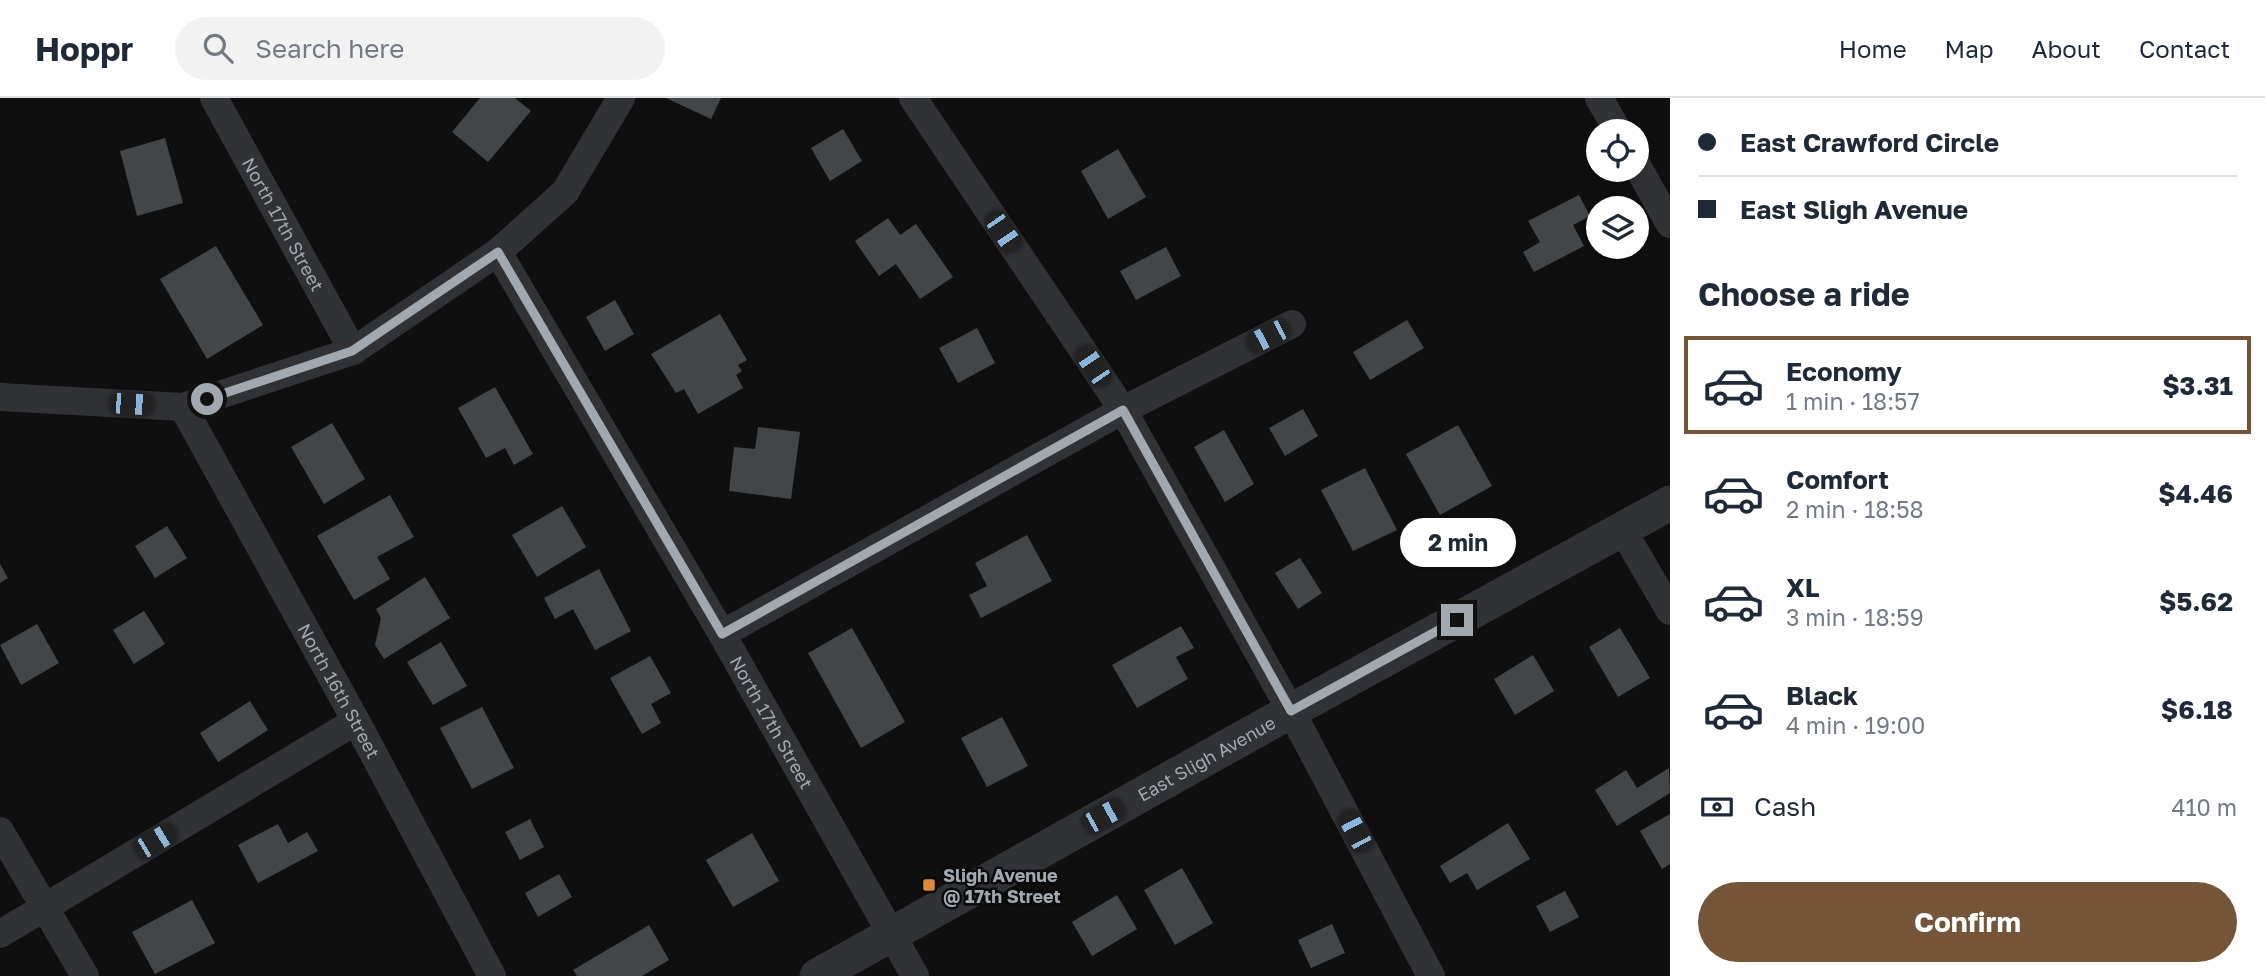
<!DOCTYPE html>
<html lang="en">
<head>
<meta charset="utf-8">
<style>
	:root { --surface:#fff; --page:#f2f2f3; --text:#1f2937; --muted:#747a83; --line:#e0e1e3; --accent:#755538 }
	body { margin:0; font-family:"Golos Text",sans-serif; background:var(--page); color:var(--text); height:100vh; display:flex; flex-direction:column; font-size:26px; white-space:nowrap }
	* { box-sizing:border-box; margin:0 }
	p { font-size:23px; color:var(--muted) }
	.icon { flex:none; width:38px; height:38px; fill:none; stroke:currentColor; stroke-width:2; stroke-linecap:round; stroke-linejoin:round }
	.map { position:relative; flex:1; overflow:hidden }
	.details { display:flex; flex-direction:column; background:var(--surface); width:595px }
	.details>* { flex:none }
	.hud { display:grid; align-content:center; height:154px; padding:0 28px; background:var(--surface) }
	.tools { position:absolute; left:1586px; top:21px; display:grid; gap:14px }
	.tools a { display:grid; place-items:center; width:63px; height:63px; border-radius:50%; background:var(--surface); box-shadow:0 2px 5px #0004; font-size:35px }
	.end { position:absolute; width:32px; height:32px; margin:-16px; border:9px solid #a2a8b0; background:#111; box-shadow:0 0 0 4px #111 }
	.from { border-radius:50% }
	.bubble { position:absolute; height:49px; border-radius:24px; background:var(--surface); box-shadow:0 2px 5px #0004; font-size:23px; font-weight:700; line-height:49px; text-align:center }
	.car { position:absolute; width:21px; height:42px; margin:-21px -10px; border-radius:9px; box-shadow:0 0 5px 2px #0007; background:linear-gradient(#222 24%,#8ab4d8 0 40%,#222 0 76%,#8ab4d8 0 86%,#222 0) }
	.hud b { display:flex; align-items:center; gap:24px; height:66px; font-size:26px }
	.hud b+b { border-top:2px solid var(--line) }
	.hud i { width:18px; height:18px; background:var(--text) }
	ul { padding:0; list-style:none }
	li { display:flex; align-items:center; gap:21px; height:98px; margin:0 14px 10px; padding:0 14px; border:4px solid transparent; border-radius:0px }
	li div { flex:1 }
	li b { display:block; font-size:26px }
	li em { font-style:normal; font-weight:700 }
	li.active { border-color:var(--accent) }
	li>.icon { width:63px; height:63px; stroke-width:1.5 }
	h2 { padding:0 28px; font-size:32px; line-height:84px }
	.pay { display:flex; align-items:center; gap:18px; height:77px; padding:0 28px; font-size:26px }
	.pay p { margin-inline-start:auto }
	.button { display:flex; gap:14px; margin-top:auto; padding:14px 28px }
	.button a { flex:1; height:80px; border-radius:42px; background:var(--accent); color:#fff; font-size:28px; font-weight:700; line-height:80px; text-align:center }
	header { display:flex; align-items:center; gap:42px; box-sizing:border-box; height:98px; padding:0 35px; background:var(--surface); border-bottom:2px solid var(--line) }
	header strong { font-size:33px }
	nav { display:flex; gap:38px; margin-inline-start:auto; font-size:24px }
	.search { width:490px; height:63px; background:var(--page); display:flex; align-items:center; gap:18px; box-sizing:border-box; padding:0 24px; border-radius:38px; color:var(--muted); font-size:26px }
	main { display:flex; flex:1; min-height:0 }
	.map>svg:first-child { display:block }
	.building { fill:#434648 }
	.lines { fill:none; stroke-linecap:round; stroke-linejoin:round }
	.minor { stroke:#313235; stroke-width:28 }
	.tertiary { stroke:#313235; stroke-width:35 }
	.route { stroke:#a2a8b0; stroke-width:9 }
	.poi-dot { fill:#de8b39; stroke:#0a0a0b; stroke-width:2.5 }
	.labels { text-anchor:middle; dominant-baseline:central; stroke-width:5; stroke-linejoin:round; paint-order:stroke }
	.street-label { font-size:18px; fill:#a2a8b0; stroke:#0a0a0b }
	.poi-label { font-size:18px; font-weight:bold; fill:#a2a8b0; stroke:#0a0a0b; text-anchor:start }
</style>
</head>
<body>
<header>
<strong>Hoppr</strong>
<div class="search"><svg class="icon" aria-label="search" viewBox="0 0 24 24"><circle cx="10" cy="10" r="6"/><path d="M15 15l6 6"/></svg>Search here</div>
<nav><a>Home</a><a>Map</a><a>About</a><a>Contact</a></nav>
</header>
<main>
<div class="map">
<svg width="1670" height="878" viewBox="0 0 1670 878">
	<rect width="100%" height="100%" fill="#0f0f10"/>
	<g class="building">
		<path d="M 480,0 L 515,0 L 531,13 L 488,64 L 452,34 Z"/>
		<path d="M 666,0 L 721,0 L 711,21 Z"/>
		<path d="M 843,31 L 862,63 L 830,83 L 811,50 Z"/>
		<path d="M 165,40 L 183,105 L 137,118 L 120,53 Z"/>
		<path d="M 1118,51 L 1146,99 L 1108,121 L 1081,73 Z"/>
		<path d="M 1579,97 L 1590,118 L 1573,127 L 1584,148 L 1534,174 L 1523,154 L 1540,144 L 1528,123 Z"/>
		<path d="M 888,120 L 900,137 L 916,126 L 953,179 L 920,201 L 896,166 L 879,178 L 855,143 Z"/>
		<path d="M 216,148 L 263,227 L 207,261 L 160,181 Z"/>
		<path d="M 1166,149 L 1181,178 L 1136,202 L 1120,173 Z"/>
		<path d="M 615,202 L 634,236 L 605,253 L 586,219 Z"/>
		<path d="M 720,216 L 747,262 L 738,267 L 742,273 L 736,277 L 743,290 L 698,316 L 684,291 L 676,295 L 651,256 Z"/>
		<path d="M 1407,222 L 1424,250 L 1370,282 L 1353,254 Z"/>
		<path d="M 977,230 L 995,265 L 958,285 L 939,250 Z"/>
		<path d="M 495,289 L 533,356 L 514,367 L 505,350 L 486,360 L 458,310 Z"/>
		<path d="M 1303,311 L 1318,338 L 1285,358 L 1269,330 Z"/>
		<path d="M 332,325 L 365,381 L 324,406 L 291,349 Z"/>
		<path d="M 1458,327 L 1492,388 L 1440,417 L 1406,356 Z"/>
		<path d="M 758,329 L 800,334 L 791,401 L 729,393 L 734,349 L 755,351 Z"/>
		<path d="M 1224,332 L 1254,386 L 1225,404 L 1194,349 Z"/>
		<path d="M 1365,370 L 1397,432 L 1353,453 L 1321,392 Z"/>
		<path d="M 390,397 L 414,439 L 377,459 L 390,481 L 354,502 L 317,438 Z"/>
		<path d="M 562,408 L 586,449 L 537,479 L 512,437 Z"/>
		<path d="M 167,428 L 187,460 L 155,480 L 135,448 Z"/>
		<path d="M 1027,437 L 1052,483 L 981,520 L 969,497 L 987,488 L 975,465 Z"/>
		<path d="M 1300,460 L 1322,495 L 1298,511 L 1275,475 Z"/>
		<path d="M 0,466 L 8,480 L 0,485 Z"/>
		<path d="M 599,471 L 631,533 L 595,552 L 573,511 L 555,521 L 544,500 Z"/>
		<path d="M 425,479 L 450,520 L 384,561 L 375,547 L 381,520 L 376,511 Z"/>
		<path d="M 144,513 L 165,546 L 134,566 L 113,532 Z"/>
		<path d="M 37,526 L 59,565 L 21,587 L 0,547 Z"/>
		<path d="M 1181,528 L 1194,550 L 1176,559 L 1188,581 L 1137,610 L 1112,567 Z"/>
		<path d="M 852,530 L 905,624 L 861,650 L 808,555 Z"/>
		<path d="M 1620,530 L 1650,580 L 1618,599 L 1589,549 Z"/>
		<path d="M 441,544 L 467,588 L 433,607 L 407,564 Z"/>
		<path d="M 1533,557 L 1554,593 L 1515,617 L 1494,581 Z"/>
		<path d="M 650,558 L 671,595 L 651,606 L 661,625 L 642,636 L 610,580 Z"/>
		<path d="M 250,603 L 268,632 L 218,664 L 200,635 Z"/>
		<path d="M 482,609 L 514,670 L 472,691 L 440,630 Z"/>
		<path d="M 1002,619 L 1028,668 L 987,689 L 961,640 Z"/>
		<path d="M 1669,670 L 1670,695 L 1617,728 L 1595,692 L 1626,672 L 1637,690 Z"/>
		<path d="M 1670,716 L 1670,766 L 1662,771 L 1640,733 Z"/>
		<path d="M 530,721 L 544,749 L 520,762 L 505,734 Z"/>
		<path d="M 1508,725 L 1530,761 L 1477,792 L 1467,775 L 1450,785 L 1440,768 Z"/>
		<path d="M 278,726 L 288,745 L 307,734 L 318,753 L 258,785 L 238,747 Z"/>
		<path d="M 752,735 L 779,783 L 733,809 L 706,762 Z"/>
		<path d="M 1182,770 L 1213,825 L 1175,847 L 1144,792 Z"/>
		<path d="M 559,776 L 572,799 L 538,819 L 525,795 Z"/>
		<path d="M 1565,793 L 1579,819 L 1550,834 L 1536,808 Z"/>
		<path d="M 1117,797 L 1137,831 L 1092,858 L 1072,824 Z"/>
		<path d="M 192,802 L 215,845 L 155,876 L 132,834 Z"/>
		<path d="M 1332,826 L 1345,855 L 1311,870 L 1298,842 Z"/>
		<path d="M 649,827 L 669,862 L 642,878 L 577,878 L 573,872 Z"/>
	</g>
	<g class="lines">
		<g class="minor">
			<path id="s1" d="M 214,0 L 353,253"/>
			<path d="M 913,0 L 1123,312 L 1291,613 L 1431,878"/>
			<path d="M 1599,0 L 1618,33"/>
			<path d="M 1636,66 L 1670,126"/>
			<path id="s2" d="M 498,154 L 722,536 L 915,878"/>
			<path d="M 0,299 L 183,309 L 353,253 L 498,154 L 565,94 L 621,0"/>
			<path id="s3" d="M 183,309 L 356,623 L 492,878"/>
			<path d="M 1622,431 L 1670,513"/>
			<path d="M 722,536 L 1123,312 L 1292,226"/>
			<path d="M 0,733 L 85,878"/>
			<path d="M 0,836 L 356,623"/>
		</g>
		<path class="tertiary" id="s4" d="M 817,878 L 1291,613 L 1670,405"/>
	</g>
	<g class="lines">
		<path class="route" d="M 207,301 L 352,253 L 498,154 L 722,536 L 1123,312 L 1291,613 L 1457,522"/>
	</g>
	<rect class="poi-dot" x="922" y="780" width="14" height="14" rx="3.5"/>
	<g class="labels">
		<g class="street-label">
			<text stroke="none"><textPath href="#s1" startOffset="144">North 17th Street</textPath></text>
			<text stroke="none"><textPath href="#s3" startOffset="324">North 16th Street</textPath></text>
			<text stroke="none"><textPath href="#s2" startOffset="544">North 17th Street</textPath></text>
			<text stroke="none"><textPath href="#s4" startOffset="446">East Sligh Avenue</textPath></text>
		</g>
		<g class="poi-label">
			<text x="943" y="777">Sligh Avenue<tspan x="943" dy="21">@ 17th Street</tspan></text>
		</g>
	</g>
</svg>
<div class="tools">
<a><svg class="icon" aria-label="locate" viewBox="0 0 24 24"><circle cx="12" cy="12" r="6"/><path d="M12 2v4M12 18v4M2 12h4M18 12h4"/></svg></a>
<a><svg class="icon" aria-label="layers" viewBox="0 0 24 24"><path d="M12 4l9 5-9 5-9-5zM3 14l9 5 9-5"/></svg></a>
</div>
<i class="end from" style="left:207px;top:301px"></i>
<i class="end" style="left:1457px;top:522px"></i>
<div class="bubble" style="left:1400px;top:420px;width:116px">2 min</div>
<i class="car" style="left:1003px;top:134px;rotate:146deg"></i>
<i class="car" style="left:1268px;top:238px;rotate:243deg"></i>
<i class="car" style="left:1093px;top:268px;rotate:326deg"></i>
<i class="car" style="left:131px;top:306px;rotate:93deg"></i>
<i class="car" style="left:1103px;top:718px;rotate:61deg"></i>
<i class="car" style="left:1355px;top:733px;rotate:332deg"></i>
<i class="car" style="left:155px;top:743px;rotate:59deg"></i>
</div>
<section class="details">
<div class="hud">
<b><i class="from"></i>East Crawford Circle</b>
<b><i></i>East Sligh Avenue</b>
</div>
<h2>Choose a ride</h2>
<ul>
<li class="active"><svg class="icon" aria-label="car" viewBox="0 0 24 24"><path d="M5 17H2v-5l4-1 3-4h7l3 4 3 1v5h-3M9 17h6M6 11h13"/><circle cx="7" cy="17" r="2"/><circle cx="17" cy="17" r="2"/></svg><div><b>Economy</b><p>1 min · 18:57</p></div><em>$3.31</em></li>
<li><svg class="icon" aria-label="car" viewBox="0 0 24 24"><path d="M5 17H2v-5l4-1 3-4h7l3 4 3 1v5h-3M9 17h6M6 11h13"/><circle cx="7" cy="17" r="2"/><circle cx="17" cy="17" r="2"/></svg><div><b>Comfort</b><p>2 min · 18:58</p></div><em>$4.46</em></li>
<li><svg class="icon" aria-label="car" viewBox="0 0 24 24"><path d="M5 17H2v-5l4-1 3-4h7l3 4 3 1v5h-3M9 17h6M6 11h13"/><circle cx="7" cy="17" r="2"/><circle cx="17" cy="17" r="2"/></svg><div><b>XL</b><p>3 min · 18:59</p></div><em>$5.62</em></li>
<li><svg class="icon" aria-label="car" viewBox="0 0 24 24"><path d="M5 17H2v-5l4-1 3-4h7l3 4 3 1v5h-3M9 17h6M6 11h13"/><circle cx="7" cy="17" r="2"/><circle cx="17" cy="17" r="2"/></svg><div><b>Black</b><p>4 min · 19:00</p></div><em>$6.18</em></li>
</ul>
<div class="pay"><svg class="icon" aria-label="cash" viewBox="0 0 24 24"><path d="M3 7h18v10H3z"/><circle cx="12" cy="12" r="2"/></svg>Cash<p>410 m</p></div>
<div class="button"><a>Confirm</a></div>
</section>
</main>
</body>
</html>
